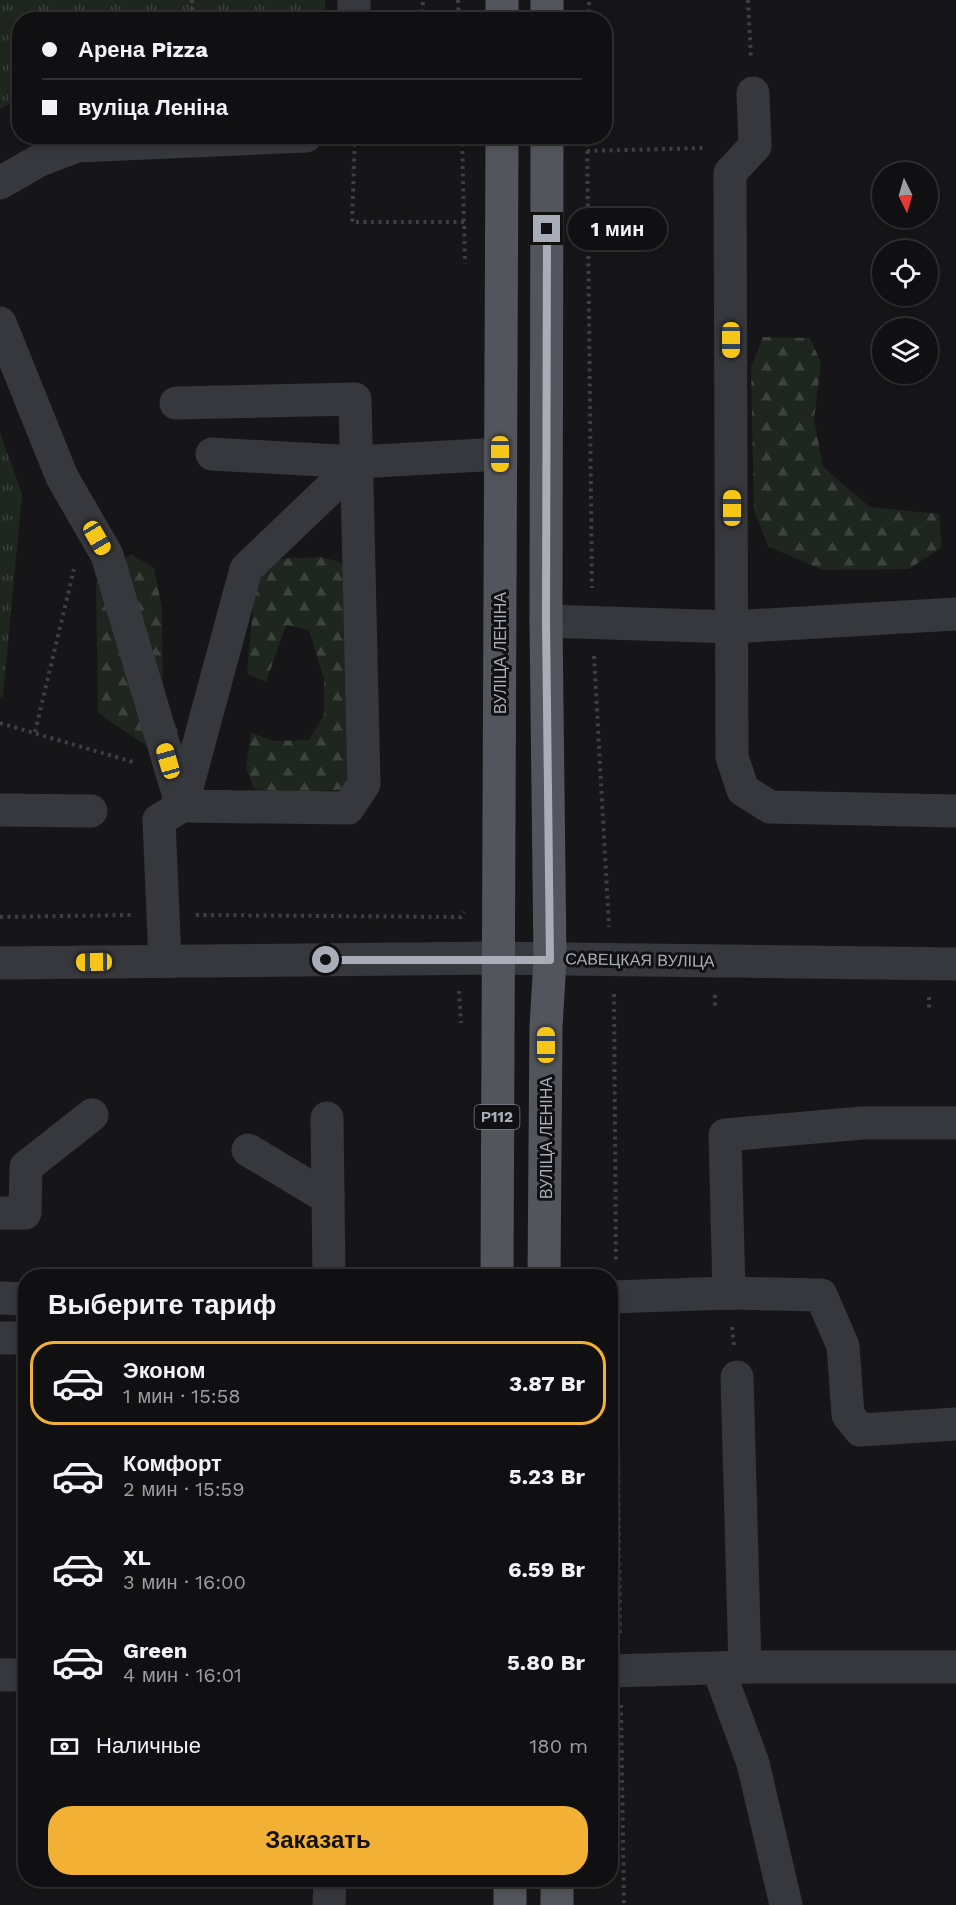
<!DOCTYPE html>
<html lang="ru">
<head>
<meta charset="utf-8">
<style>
	:root { --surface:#101012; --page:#1e1e20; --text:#f1f3f6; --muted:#9c9d9f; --line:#303032; --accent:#f2b134 }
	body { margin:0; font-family:"Work Sans",sans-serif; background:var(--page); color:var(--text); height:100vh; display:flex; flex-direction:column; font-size:22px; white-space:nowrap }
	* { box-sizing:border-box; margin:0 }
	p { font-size:20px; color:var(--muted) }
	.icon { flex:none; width:33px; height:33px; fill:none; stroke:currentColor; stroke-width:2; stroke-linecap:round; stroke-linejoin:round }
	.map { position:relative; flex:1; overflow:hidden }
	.sheet { position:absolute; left:18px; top:1269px; width:600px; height:618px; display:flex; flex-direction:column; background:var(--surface); border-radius:24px; box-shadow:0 3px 9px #0003,0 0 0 2px var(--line) }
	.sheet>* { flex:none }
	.top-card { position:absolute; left:12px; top:12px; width:600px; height:132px; border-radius:24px; box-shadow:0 3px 9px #0003,0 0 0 2px var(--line); display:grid; align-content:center; height:132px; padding:0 30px; background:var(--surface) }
	.needle { width:39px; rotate:175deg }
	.buttons { position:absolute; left:872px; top:162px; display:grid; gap:12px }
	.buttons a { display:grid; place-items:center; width:66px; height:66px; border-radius:50%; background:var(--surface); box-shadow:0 3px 9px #0003,0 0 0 2px var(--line); font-size:30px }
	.end { position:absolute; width:27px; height:27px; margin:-14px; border:8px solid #a8adb8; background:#111; box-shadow:0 0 0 3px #111 }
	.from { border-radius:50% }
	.bubble { position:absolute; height:42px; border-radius:21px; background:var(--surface); box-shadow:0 3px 9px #0003,0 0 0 2px var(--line); font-size:20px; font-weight:700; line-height:42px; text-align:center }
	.car { position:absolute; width:18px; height:36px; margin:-18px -9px; border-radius:8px; box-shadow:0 0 4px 2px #0007; background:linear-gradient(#f5c518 24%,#345 0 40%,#f5c518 0 76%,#345 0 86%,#f5c518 0) }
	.top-card b { display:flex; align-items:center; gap:21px; height:57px; font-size:22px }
	.top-card b+b { border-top:2px solid var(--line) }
	.top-card i { width:15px; height:15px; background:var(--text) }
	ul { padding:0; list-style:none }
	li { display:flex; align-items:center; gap:18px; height:84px; margin:0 12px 9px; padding:0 18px; border:3px solid transparent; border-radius:24px }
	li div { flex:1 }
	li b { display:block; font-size:22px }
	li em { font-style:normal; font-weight:700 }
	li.on { border-color:var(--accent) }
	li>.icon { width:54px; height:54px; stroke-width:1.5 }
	h2 { padding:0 30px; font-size:27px; line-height:72px }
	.pay { display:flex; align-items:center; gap:15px; height:66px; padding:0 30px; font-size:22px }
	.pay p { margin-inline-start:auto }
	.cta { display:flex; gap:12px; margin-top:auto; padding:12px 30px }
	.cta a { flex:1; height:69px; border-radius:24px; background:var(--accent); color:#111; font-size:24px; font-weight:700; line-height:69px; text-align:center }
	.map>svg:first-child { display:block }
	.forest { fill:url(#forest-firs) }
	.park { fill:url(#park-tufts) }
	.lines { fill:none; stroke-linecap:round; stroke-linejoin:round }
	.path { stroke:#3d3f44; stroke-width:4; stroke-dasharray:3 4.5; stroke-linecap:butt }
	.minor { stroke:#37383d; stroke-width:33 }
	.major { stroke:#53555c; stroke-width:33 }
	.route { stroke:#a8adb8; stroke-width:8 }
	.labels { text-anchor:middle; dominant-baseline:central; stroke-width:6; stroke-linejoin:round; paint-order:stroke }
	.shield { fill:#111113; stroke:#7b7e86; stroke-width:1.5 }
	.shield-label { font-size:15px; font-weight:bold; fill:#a8adb8 }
	.street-label { font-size:16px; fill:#a8adb8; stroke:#111113 }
</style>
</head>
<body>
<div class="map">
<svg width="956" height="1905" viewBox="0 0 956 1905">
	<defs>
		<pattern id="forest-firs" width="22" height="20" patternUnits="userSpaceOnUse" patternTransform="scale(1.5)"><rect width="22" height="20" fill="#1e261f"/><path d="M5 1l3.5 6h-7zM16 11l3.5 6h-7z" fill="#3c433d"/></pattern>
		<pattern id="park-tufts" width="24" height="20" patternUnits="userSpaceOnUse" patternTransform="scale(1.5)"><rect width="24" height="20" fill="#1e261f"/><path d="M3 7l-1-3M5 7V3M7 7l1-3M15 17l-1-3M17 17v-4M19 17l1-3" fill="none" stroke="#3c433d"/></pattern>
	</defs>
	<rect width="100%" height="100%" fill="#161618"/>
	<g class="forest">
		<path d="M 763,337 L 810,338 L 821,363 L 814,419 L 823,467 L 870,507 L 939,514 L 942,547 L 909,569 L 823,570 L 769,547 L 754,512 L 751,367 Z"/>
		<path d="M 131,554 L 154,568 L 162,609 L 163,718 L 179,730 L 154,751 L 98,713 L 96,582 Z"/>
		<path d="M 322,557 L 353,566 L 355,767 L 347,789 L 297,793 L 254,789 L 246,767 L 251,733 L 274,741 L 309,740 L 324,715 L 324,679 L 309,630 L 286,625 L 266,682 L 247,674 L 256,574 L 273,559 Z"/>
	</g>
	<g class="park">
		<path d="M 0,0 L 325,0 L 325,19 L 20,20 L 19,100 L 0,109 Z"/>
		<path d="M 0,432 L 22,494 L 3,696 L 0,698 Z"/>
	</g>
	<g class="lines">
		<g class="path">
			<path d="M 192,0 L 193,20"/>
			<path d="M 458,0 L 459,20"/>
			<path d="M 748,0 L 751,59"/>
			<path d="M 422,20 L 423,0"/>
			<path d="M 589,20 L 589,0"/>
			<path d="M 355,136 L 352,222 L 464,222"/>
			<path d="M 462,136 L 465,264"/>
			<path d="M 587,136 L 592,588"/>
			<path d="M 587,151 L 706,148"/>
			<path d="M 594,656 L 609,927"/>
			<path d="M 0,723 L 133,762"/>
			<path d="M 35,732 L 74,569"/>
			<path d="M 196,915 L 461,917 L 464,912"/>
			<path d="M 0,917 L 131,915"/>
			<path d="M 459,991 L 461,1023"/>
			<path d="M 614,994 L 616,1262"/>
			<path d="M 715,995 L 715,1010"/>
			<path d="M 929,997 L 929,1009"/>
			<path d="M 732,1327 L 734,1346"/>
			<path d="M 617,1330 L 620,1637"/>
			<path d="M 621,1705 L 624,1905"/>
		</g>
		<g class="minor">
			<path d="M 354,0 L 354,20"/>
			<path d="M 753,93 L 755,146 L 730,173 L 732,757 L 743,790 L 770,807 L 956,811"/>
			<path d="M 0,183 L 40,160 L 77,146 L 306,136"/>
			<path d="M 0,323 L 62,477 L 107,555 L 182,806 L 159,820 L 165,961"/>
			<path d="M 176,403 L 355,399 L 364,784 L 348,808 L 182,806 L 246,569 L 358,462"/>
			<path d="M 212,454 L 358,462 L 500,454"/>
			<path d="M 546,621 L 732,627 L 956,614"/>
			<path d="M 0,810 L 91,811"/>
			<path d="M 0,963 L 498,958 L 956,964"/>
			<path d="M 327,1118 L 329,1276"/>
			<path d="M 248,1150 L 328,1198"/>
			<path d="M 0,1213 L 25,1213 L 26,1167 L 92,1115"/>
			<path d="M 729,1293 L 725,1135 L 862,1123 L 956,1123"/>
			<path d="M 610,1297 L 729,1293 L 821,1295 L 843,1346 L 848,1415 L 860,1430 L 956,1424"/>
			<path d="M 0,1298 L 26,1299"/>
			<path d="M 0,1338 L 26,1338"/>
			<path d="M 737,1377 L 745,1667"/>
			<path d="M 718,1668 L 753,1763 L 786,1905"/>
			<path d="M 610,1671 L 745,1667 L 956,1667"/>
			<path d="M 0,1675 L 26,1675"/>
			<path d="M 329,1905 L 330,1880"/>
		</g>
		<g class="major">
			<path d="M 502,20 L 502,0"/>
			<path d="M 547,20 L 547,0"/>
			<path d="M 497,1276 L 502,136"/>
			<path d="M 544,1276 L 546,1027 L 550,960 L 546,621 L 547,136"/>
			<path d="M 510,1880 L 510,1905"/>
			<path d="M 557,1880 L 557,1905"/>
		</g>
	</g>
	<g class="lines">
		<path class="route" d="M 326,960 L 550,960 L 546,621 L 547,229"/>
	</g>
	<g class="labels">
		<rect class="shield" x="474.5" y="1105" width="45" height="24" rx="4.5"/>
		<g class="shield-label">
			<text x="497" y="1117">Р112</text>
		</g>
		<g class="street-label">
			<text transform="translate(500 653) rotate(-90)">ВУЛІЦА ЛЕНІНА</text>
			<text transform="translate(640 960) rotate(1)">САВЕЦКАЯ ВУЛІЦА</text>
			<text transform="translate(546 1138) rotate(-90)">ВУЛІЦА ЛЕНІНА</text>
		</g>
	</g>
</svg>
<div class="buttons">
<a><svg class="needle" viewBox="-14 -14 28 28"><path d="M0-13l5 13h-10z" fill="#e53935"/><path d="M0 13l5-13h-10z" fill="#9c9d9f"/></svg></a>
<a><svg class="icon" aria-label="locate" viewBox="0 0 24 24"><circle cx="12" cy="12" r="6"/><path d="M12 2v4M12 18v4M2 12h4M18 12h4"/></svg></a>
<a><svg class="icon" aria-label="layers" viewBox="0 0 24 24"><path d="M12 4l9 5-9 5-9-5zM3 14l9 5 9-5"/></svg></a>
</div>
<i class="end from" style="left:326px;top:960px"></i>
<i class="end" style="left:547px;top:229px"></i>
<div class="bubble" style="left:568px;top:208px;width:99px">1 мин</div>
<i class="car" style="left:731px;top:340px;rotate:180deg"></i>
<i class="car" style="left:500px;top:454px;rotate:180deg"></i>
<i class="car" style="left:732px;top:508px;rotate:0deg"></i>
<i class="car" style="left:97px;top:538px;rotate:150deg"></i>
<i class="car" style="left:168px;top:761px;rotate:344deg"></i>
<i class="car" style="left:94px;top:962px;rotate:269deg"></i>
<i class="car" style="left:546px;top:1045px;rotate:0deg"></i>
<div class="top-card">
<b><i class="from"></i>Арена Pizza</b>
<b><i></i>вуліца Леніна</b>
</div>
<section class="sheet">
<h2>Выберите тариф</h2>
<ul>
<li class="on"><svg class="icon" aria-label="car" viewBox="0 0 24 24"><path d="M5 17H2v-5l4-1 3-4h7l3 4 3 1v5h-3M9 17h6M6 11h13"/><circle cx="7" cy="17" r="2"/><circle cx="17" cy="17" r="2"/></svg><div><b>Эконом</b><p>1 мин · 15:58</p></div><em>3.87 Br</em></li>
<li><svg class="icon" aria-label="car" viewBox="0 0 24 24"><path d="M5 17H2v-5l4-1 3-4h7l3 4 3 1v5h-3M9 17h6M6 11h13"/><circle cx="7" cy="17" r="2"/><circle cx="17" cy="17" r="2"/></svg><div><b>Комфорт</b><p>2 мин · 15:59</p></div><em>5.23 Br</em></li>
<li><svg class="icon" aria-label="car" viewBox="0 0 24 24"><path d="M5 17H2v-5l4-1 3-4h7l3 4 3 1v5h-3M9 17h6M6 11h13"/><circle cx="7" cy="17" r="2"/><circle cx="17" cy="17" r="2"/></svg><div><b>XL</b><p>3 мин · 16:00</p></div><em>6.59 Br</em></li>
<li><svg class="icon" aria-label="car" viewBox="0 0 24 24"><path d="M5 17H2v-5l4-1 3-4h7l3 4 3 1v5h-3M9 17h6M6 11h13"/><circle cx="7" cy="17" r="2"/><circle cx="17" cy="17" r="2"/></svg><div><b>Green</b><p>4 мин · 16:01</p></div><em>5.80 Br</em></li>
</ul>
<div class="pay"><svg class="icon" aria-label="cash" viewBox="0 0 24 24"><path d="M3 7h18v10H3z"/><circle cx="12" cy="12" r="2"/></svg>Наличные<p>180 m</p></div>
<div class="cta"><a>Заказать</a></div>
</section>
</div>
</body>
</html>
